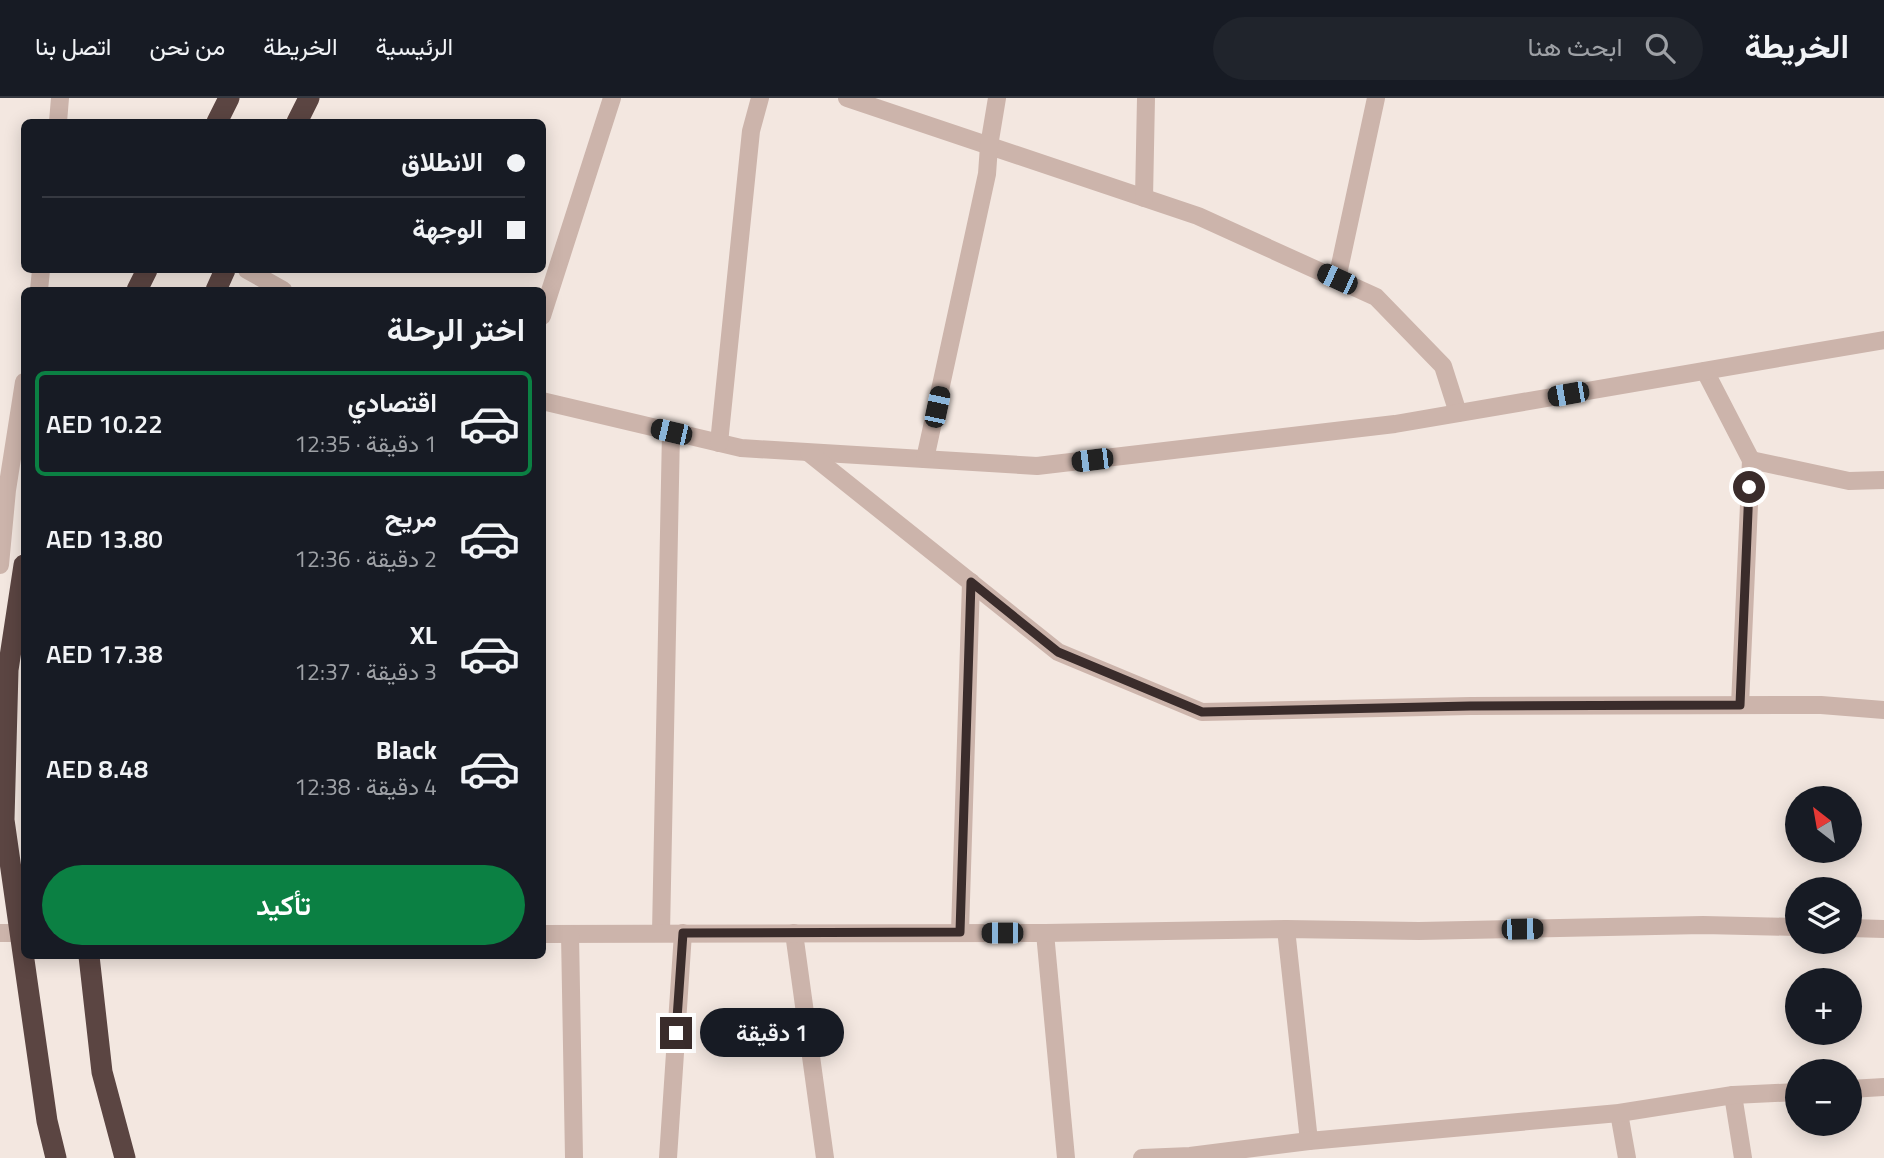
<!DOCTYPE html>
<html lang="ar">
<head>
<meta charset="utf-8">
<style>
	:root { --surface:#171b24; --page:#20242c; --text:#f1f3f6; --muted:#9ea1a6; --line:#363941; --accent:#0b8043 }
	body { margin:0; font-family:"Titillium Web",Vazirmatn,sans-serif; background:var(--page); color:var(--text); direction:rtl; height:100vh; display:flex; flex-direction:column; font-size:26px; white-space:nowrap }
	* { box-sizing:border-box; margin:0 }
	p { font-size:23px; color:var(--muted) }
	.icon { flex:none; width:38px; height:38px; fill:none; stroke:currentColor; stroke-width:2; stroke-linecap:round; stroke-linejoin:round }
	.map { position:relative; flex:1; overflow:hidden; direction:ltr }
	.side { position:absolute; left:21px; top:189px; width:525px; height:672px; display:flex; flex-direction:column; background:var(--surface); border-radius:10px; box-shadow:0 4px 18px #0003; direction:rtl }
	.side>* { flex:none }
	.banner { position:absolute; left:21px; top:21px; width:525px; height:154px; border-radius:10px; box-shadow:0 4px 18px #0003; direction:rtl; display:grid; align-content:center; height:154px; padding:0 21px; background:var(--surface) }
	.needle { width:46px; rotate:329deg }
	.buttons { position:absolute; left:1785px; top:688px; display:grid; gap:14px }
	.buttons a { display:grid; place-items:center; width:77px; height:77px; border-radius:50%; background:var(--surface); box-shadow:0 4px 18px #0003; font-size:35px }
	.end { position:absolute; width:32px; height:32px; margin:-16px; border:9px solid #3a2c2b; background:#fff; box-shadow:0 0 0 4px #fff }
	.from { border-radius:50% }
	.bubble { position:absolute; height:49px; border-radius:24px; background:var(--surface); box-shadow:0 4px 18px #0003; font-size:23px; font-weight:600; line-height:49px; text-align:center; direction:rtl }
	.car { position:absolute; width:21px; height:42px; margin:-21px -10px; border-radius:9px; box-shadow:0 0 5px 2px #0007; background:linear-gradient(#222 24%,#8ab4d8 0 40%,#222 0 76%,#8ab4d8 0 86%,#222 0) }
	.banner b { display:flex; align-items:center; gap:24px; height:66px; font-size:26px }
	.banner b+b { border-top:2px solid var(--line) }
	.banner i { width:18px; height:18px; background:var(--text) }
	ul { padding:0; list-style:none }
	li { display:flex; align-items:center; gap:21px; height:105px; margin:0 14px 10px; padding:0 7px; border:4px solid transparent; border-radius:10px }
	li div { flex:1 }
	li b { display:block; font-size:26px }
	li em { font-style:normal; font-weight:600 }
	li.on { border-color:var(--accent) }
	li>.icon { width:63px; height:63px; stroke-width:1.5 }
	h2 { padding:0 21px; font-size:32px; line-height:84px }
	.primary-button { display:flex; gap:14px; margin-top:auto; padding:14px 21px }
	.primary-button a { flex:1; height:80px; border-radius:42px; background:var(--accent); color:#fff; font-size:28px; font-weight:600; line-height:80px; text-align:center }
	header { display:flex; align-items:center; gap:42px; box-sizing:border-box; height:98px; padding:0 35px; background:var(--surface); border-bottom:2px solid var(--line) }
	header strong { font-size:33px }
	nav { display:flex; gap:38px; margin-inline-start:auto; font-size:24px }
	.search { width:490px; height:63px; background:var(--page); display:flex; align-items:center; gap:18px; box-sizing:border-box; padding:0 24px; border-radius:38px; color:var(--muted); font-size:26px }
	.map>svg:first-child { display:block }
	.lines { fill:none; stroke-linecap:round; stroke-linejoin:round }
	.street { stroke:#ccb4ab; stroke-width:18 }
	.highway { stroke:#5b4542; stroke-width:21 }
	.route { stroke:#3a2c2b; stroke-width:9 }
</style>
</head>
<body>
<header>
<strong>الخريطة</strong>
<div class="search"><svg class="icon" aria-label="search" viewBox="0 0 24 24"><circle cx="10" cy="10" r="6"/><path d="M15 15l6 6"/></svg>ابحث هنا</div>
<nav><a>الرئيسية</a><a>الخريطة</a><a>من نحن</a><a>اتصل بنا</a></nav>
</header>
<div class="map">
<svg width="1884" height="1060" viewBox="0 0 1884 1060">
	<rect width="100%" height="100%" fill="#f3e7e0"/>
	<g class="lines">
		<g class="street">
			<path d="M 847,0 L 1198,118 L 1376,199 L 1443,268 L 1458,315"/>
			<path d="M 58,24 L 60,0"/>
			<path d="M 1144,100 L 1146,0"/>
			<path d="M 247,172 L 283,192"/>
			<path d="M 1337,181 L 1376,0"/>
			<path d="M 39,192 L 41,172"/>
			<path d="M 542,218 L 612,0"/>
			<path d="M 1705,273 L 1751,362 L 1740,607"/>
			<path d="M 542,303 L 741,350 L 1037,368 L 1395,326 L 1884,242"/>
			<path d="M 719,345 L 751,33 L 760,0"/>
			<path d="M 809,355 L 1058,554 L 1202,614 L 1470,608 L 1821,607 L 1884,612"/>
			<path d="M 925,361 L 987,76 L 989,48 L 997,0"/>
			<path d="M 1751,362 L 1849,383 L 1884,382"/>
			<path d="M 0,467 L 7,392 L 24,284"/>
			<path d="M 1850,830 L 1884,831"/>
			<path d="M 1286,831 L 1309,1043"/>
			<path d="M 960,834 L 971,484"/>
			<path d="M 0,835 L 24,835"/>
			<path d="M 661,835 L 671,334"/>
			<path d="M 794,835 L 825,1060"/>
			<path d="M 1045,835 L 1066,1060"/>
			<path d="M 542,836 L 1045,835 L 1286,831 L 1419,833 L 1703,827 L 1797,829"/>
			<path d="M 570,836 L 574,1060"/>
			<path d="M 1850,991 L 1884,989"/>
			<path d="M 1733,997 L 1743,1060"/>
			<path d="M 1619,1015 L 1627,1060"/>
			<path d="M 668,1060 L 683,835"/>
			<path d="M 1142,1060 L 1190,1058 L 1309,1043 L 1619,1015 L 1733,997 L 1797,994"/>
		</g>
		<g class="highway">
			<path d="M 217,24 L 229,0"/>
			<path d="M 297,24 L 309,0"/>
			<path d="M 137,192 L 147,172"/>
			<path d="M 216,192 L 225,172"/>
			<path d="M 24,467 L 8,572 L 4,722 L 47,1023 L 56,1060"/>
			<path d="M 89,858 L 102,974 L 125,1060"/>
		</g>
	</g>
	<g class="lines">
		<path class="route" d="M 676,935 L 683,835 L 960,834 L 971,484 L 1058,554 L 1202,614 L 1470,608 L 1740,607 L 1749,389"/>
	</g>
</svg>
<div class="buttons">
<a><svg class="needle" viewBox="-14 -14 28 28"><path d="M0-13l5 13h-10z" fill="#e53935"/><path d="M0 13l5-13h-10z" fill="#9ea1a6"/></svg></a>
<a><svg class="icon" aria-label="layers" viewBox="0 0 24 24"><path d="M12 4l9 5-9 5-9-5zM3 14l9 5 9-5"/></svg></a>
<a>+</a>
<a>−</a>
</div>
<i class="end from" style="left:1749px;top:389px"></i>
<i class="end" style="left:676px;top:935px"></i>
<div class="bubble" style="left:700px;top:910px;width:144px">1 دقيقة</div>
<i class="car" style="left:1337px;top:181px;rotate:295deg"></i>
<i class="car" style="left:1568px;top:296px;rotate:260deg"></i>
<i class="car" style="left:937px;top:309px;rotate:12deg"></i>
<i class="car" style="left:671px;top:334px;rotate:283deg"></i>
<i class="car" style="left:1092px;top:362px;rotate:263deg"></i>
<i class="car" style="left:1522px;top:831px;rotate:89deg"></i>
<i class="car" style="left:1002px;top:835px;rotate:270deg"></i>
<div class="banner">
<b><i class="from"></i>الانطلاق</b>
<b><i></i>الوجهة</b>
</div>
<section class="side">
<h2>اختر الرحلة</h2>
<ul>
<li class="on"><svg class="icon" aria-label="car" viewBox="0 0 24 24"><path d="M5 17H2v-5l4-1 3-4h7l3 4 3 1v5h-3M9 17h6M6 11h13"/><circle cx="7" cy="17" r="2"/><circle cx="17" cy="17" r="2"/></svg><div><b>اقتصادي</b><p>1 دقيقة · 12:35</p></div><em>AED 10.22</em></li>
<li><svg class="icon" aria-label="car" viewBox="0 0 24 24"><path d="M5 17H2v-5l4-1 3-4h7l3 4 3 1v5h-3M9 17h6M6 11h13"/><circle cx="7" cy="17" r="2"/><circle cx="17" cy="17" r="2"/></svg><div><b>مريح</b><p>2 دقيقة · 12:36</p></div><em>AED 13.80</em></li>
<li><svg class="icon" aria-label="car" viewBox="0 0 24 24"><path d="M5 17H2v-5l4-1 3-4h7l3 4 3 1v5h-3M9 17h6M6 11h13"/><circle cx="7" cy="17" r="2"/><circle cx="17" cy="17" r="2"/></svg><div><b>XL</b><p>3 دقيقة · 12:37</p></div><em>AED 17.38</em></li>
<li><svg class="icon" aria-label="car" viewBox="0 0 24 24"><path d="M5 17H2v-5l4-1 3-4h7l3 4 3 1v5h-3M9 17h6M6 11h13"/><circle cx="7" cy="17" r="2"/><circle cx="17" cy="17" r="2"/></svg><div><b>Black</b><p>4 دقيقة · 12:38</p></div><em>AED 8.48</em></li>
</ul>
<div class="primary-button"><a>تأكيد</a></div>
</section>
</div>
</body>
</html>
